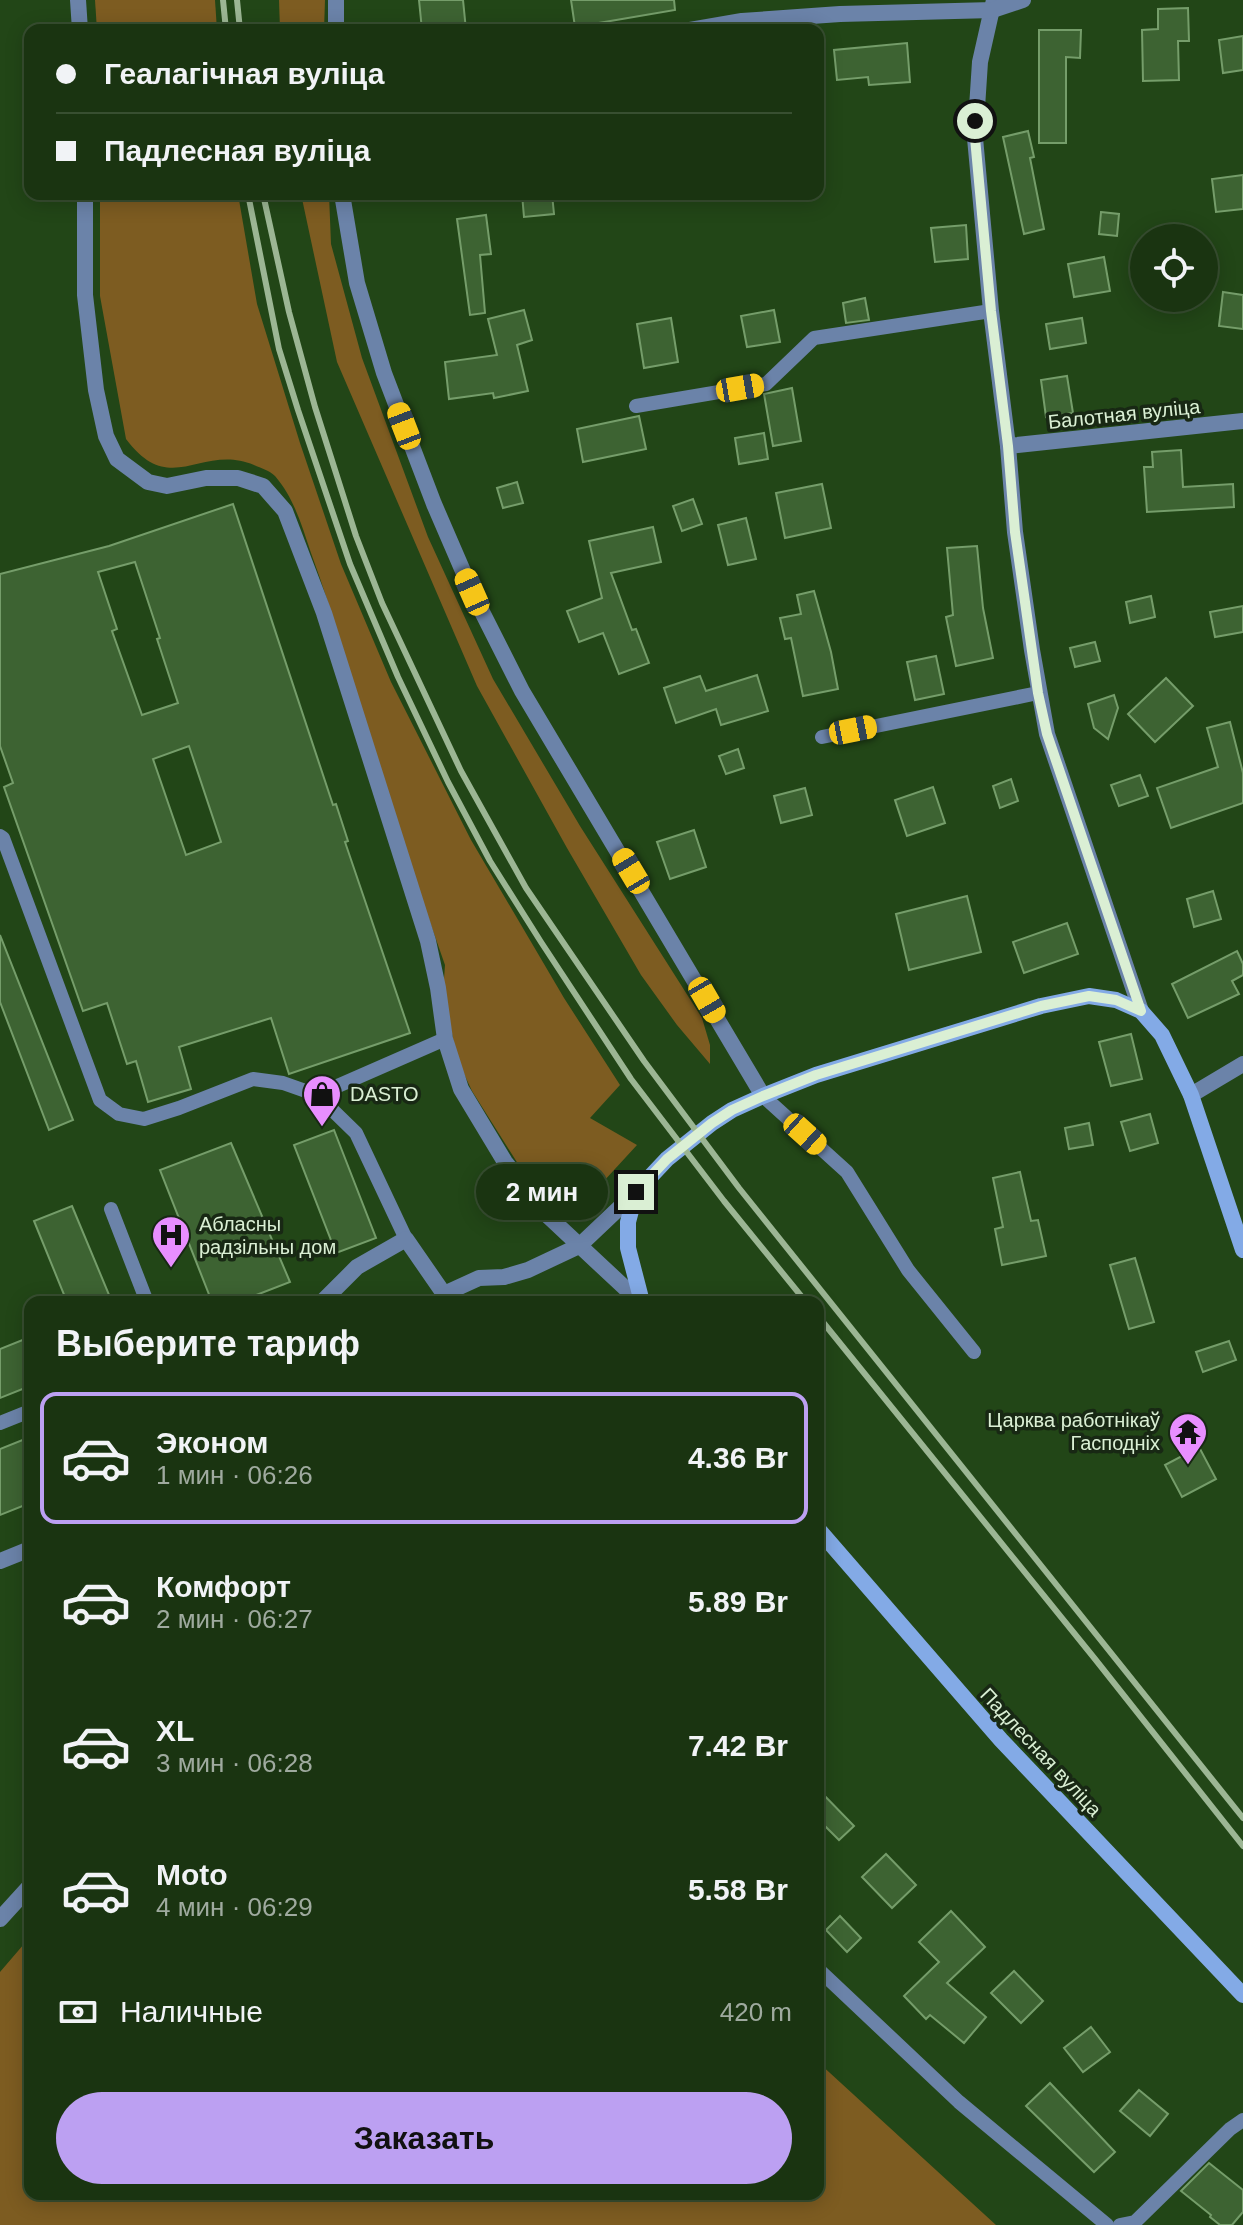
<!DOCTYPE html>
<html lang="ru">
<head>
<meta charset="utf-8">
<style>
	:root { --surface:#1a3411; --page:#233c1a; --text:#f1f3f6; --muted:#9faa9f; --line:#384f31; --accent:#bca0f2 }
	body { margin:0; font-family:Helvetica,sans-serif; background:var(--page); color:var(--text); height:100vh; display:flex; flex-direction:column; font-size:30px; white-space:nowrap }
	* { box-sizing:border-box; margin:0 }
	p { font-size:26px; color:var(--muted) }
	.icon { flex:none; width:44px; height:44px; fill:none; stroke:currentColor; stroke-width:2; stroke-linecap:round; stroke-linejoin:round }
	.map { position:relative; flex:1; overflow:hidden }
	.drawer { position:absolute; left:24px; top:1296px; width:800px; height:904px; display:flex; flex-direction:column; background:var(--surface); border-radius:16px; box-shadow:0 4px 20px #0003,0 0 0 2px var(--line) }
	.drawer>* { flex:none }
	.top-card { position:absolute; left:24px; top:24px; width:800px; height:176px; border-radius:16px; box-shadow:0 4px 20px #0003,0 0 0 2px var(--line); display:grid; align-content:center; height:176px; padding:0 32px; background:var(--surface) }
	.buttons { position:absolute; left:1130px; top:224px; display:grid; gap:16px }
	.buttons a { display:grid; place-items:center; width:88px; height:88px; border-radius:50%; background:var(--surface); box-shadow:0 4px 20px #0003,0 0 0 2px var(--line); font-size:40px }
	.end { position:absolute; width:36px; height:36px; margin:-18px; border:10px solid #daefd4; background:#111; box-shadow:0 0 0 4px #111 }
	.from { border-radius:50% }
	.bubble { position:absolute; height:56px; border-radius:28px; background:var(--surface); box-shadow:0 4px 20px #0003,0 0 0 2px var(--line); font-size:26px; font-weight:700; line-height:56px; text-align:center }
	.car { position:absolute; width:24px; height:48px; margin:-24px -12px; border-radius:10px; box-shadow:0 0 6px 2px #0007; background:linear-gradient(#f5c518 24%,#345 0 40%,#f5c518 0 76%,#345 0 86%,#f5c518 0) }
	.top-card b { display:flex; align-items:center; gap:28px; height:76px; font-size:30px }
	.top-card b+b { border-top:2px solid var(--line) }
	.top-card i { width:20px; height:20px; background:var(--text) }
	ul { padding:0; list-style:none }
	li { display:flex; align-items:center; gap:24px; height:132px; margin:0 16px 12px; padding:0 16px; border:4px solid transparent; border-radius:16px }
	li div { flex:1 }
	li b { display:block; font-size:30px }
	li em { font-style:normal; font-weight:700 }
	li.selected { border-color:var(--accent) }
	li>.icon { width:72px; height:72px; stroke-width:1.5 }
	h2 { padding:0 32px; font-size:36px; line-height:96px }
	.pay { display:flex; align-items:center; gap:20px; height:88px; padding:0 32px; font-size:30px }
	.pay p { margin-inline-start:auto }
	.button { display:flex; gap:16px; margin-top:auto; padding:16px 32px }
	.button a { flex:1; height:92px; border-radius:48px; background:var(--accent); color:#111; font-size:32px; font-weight:700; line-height:92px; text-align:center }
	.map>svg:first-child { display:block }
	.green { fill:#7d5c21 }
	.building { fill:#3d6332; stroke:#759d6a; stroke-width:2; fill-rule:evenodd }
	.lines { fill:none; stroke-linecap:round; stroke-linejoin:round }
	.lane { stroke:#6b83a9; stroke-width:14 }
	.street { stroke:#6b83a9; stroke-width:16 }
	.secondary { stroke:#83aae6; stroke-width:16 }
	.rail { stroke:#9cb694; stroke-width:6 }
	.route { stroke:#daefd4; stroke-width:10 }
	.labels { text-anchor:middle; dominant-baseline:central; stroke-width:7; stroke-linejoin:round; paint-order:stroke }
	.street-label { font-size:20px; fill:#daefd4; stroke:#182814 }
	.poi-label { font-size:20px; fill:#daefd4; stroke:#182814; text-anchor:start }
</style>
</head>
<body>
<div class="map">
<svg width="1243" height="2225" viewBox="0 0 1243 2225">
	<rect width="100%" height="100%" fill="#224617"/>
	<g class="green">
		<path d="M 95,0 L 215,0 L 217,30 L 97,30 Z"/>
		<path d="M 279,0 L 325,0 L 324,30 L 280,30 Z"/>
		<path d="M 100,194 L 238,194 L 257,304 L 300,443 L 341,564 L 391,682 L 471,840 L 564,998 L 620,1085 L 590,1118 L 637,1145 L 580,1207 L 567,1208 L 553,1205 L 543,1196 L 525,1175 L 472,1091 L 458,1061 L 443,993 L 445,965 C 423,901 399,838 379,775 C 356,701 338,626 311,553 C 302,526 294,498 275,476 C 270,471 261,468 254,465 C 201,443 171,499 126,439 L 100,296 Z"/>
		<path d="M 301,194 L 329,194 L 331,244 L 362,358 L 428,537 L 493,679 L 580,826 L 702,1018 L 710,1045 L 710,1064 L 677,1025 L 641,975 L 567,848 L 477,686 L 337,362 Z"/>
		<path d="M 30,1937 L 30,2194 L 818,2194 L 818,2062 L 996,2225 L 0,2225 L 0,1972 Z"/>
	</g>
	<g class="building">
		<path d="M 419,0 L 463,0 L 466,30 L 422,30 Z"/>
		<path d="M 571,0 L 674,0 L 675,10 L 575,27 Z"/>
		<path d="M 1188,8 L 1189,41 L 1178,41 L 1179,80 L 1143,81 L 1142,30 L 1158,29 L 1158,9 Z"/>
		<path d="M 1039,30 L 1081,30 L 1080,58 L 1066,57 L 1066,143 L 1039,143 Z"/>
		<path d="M 1243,36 L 1243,70 L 1223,73 L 1219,40 Z"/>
		<path d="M 907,43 L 910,82 L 869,85 L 868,77 L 837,80 L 834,50 Z"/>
		<path d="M 1028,131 L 1034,157 L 1030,158 L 1044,229 L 1024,234 L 1003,137 Z"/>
		<path d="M 1243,175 L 1243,209 L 1216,212 L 1212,179 Z"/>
		<path d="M 522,194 L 552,194 L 554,214 L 524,217 Z"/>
		<path d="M 1101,212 L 1119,214 L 1117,236 L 1099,234 Z"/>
		<path d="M 486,215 L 491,254 L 480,255 L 485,313 L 470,315 L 457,219 Z"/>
		<path d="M 966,225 L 968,259 L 935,262 L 931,228 Z"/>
		<path d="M 1104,257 L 1110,291 L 1074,297 L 1068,264 Z"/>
		<path d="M 1223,292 L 1243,295 L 1243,329 L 1219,326 Z"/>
		<path d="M 865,298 L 869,320 L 846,323 L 843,303 Z"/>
		<path d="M 524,310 L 532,340 L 517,345 L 528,391 L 494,398 L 493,393 L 449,399 L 445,362 L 497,355 L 488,319 Z"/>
		<path d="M 774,310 L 780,342 L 747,347 L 741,316 Z"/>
		<path d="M 671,318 L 678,362 L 644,368 L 637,324 Z"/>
		<path d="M 1082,318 L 1086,343 L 1050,349 L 1046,324 Z"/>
		<path d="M 1067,376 L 1073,413 L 1046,417 L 1041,380 Z"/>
		<path d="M 792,388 L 801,441 L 773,446 L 764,394 Z"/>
		<path d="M 639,416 L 646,449 L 583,462 L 577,429 Z"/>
		<path d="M 764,433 L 768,459 L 739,464 L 735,438 Z"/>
		<path d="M 1181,450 L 1183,487 L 1233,484 L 1234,507 L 1147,512 L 1144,467 L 1153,467 L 1152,452 Z"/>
		<path d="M 517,482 L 523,503 L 503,508 L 497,488 Z"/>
		<path d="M 822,484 L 831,528 L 785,538 L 776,493 Z"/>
		<path d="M 693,499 L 702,524 L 682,531 L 673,506 Z"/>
		<path d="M 233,504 L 333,805 L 336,804 L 348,841 L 345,842 L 410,1033 L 289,1074 L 271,1018 L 179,1047 L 191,1089 L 148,1102 L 136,1061 L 127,1064 L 107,1003 L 83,1011 L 4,787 L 13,783 L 0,746 L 0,574 L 109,546 ZM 135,562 L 160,638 L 157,639 L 178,703 L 142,715 L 112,631 L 117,629 L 98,572 ZM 189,746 L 221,842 L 186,855 L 153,759 Z"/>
		<path d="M 746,518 L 756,559 L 728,565 L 718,525 Z"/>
		<path d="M 653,527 L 661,562 L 611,573 L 632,630 L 636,629 L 649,663 L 619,674 L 603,633 L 579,642 L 567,611 L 602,598 L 589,541 Z"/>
		<path d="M 977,546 L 983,608 L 993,658 L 956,666 L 946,617 L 953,615 L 947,548 Z"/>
		<path d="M 814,591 L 831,652 L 838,689 L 803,696 L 791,638 L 785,639 L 780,618 L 801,614 L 797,595 Z"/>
		<path d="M 1151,596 L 1155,617 L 1130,623 L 1126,602 Z"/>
		<path d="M 1243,606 L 1243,632 L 1215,637 L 1210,612 Z"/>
		<path d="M 1095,642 L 1100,661 L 1075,667 L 1070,648 Z"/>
		<path d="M 936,656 L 944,694 L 915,700 L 907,662 Z"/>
		<path d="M 757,675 L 768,711 L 721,725 L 716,709 L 676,723 L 664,688 L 700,676 L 706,691 Z"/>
		<path d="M 1166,678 L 1193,706 L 1155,742 L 1128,714 Z"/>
		<path d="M 1114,695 L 1118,708 L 1108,739 L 1094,728 L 1088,704 Z"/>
		<path d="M 1230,722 L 1243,773 L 1243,803 L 1171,828 L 1157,788 L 1218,767 L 1207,728 Z"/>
		<path d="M 738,749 L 744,768 L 726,774 L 719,756 Z"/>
		<path d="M 1140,775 L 1148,796 L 1119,806 L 1111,785 Z"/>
		<path d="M 1011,779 L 1018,801 L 1000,808 L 993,786 Z"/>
		<path d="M 933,787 L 945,823 L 907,836 L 895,800 Z"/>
		<path d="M 805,788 L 812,815 L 781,823 L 774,796 Z"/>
		<path d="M 694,830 L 706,867 L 670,879 L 657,842 Z"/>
		<path d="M 1213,891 L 1221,919 L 1194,927 L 1187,899 Z"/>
		<path d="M 967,896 L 981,952 L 909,970 L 896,914 Z"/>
		<path d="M 1067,923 L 1078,954 L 1024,973 L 1013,942 Z"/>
		<path d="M 0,935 L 73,1120 L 49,1130 L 0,1002 Z"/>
		<path d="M 1237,951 L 1243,964 L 1243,975 L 1232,981 L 1239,994 L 1188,1018 L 1172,984 Z"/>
		<path d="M 1131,1034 L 1142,1079 L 1111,1086 L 1099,1042 Z"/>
		<path d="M 1150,1114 L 1158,1143 L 1130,1151 L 1121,1122 Z"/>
		<path d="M 1089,1123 L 1093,1145 L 1069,1149 L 1065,1128 Z"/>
		<path d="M 334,1130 L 376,1238 L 336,1253 L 294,1145 Z"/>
		<path d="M 231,1143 L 290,1282 L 238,1302 L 212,1302 L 160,1170 Z"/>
		<path d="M 1020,1172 L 1031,1221 L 1038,1220 L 1046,1256 L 1002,1265 L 995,1229 L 1003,1227 L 993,1178 Z"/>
		<path d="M 72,1206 L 112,1302 L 67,1302 L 34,1221 Z"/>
		<path d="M 1135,1258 L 1154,1322 L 1129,1329 L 1110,1265 Z"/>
		<path d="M 30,1337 L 30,1386 L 0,1398 L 0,1349 Z"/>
		<path d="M 1229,1341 L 1236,1360 L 1203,1372 L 1196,1352 Z"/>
		<path d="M 30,1437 L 30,1503 L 0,1515 L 0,1449 Z"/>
		<path d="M 1199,1447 L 1216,1479 L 1182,1497 L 1165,1465 Z"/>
		<path d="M 818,1789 L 854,1826 L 839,1840 L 818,1819 Z"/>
		<path d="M 886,1854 L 916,1885 L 892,1908 L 862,1877 Z"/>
		<path d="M 951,1911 L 985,1947 L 947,1983 L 986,2017 L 964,2043 L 930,2015 L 926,2019 L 904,1996 L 939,1962 L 919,1942 Z"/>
		<path d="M 840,1916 L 861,1938 L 847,1952 L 826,1930 Z"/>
		<path d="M 1014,1971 L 1043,2001 L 1021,2023 L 991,1993 Z"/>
		<path d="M 1091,2027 L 1110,2052 L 1083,2072 L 1064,2048 Z"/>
		<path d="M 1050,2083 L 1115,2152 L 1094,2172 L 1026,2106 Z"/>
		<path d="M 1139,2090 L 1168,2114 L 1150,2136 L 1120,2111 Z"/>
		<path d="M 1209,2163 L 1243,2190 L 1243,2212 L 1232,2225 L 1220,2225 L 1210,2217 L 1211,2215 L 1181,2191 Z"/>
	</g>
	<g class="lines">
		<g class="lane">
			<path d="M 636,406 L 766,384 L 814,338 L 991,311"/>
			<path d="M 822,737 L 1038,693"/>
			<path d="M 0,836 L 3,838 L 100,1100 L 119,1114 L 144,1119 L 179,1108 L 253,1079 L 283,1083 L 317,1095 L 356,1133 L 406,1239"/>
			<path d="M 317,1095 L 445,1039"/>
			<path d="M 763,1096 L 847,1172 L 908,1270 L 974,1352"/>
			<path d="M 111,1209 L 147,1302"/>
			<path d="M 0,1423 L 30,1411"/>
			<path d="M 818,1969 L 959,2102 L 1107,2225"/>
			<path d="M 1120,2225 L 1135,2222 L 1230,2129 L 1243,2120"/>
		</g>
		<g class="street">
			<path d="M 78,0 L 80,30"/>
			<path d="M 994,0 L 980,62 L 975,138 L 991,311 L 1008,446 L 1015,532 L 1032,650 L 1047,734 L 1141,1011"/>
			<path d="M 336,30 L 336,0"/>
			<path d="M 690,30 L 742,21 L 840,14 L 993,10 L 1023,0"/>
			<path d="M 85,194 L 85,295 L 96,390 L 106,436 L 117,459 L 148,482 L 167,486 L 206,478 L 238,478 L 263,486 L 285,511 L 324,613 L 428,941 L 438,988 L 445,1039 L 461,1089 L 505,1162 L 549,1217 L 640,1302"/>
			<path d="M 342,194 L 357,283 L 384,373 L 434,504 L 472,592 L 522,691 L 763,1096"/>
			<path d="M 1008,446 L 1243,421"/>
			<path d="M 1191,1095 L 1243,1064"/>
			<path d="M 322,1302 L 357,1267 L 406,1239 L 444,1294"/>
			<path d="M 449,1302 L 444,1294 L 479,1278 L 504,1277 L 528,1270 L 579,1246 L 636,1192"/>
			<path d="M 0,1561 L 30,1549"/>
			<path d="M 0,1919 L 30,1886"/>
		</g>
		<g class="secondary">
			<path d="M 642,1302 L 628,1248 L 628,1222 L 636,1192 L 667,1159 L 712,1123 L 732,1110 L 763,1096 L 816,1075 L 1041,1006 L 1089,996 L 1116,1000 L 1141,1011 L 1162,1035 L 1191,1095 L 1243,1250"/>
			<path d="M 818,1529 L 1001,1740 L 1243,1995"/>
		</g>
		<g class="rail">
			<path d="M 223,0 L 226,30"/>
			<path d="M 237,0 L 240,30"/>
			<path d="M 248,194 L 279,349 L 298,410 L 350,564 L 398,677 L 448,782 L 490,861 L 541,942 L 631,1079 L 724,1201 L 806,1302"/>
			<path d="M 263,194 L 289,312 L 315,407 L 356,536 L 382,603 L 461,771 L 526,888 L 644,1061 L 739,1188 L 1243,1818"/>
			<path d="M 818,1316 L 1095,1659 L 1243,1846"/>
		</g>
	</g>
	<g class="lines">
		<path class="route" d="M 636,1192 L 667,1159 L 712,1123 L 732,1110 L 763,1096 L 816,1075 L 1041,1006 L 1089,996 L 1116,1000 L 1141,1011 L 1047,734 L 1038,693 L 1015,532 L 1008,446 L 991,311 L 975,138 L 975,121"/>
	</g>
	<defs>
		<symbol id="shop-pin" viewBox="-11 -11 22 30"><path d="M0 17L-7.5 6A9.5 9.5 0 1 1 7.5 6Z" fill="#e88eff" stroke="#182814"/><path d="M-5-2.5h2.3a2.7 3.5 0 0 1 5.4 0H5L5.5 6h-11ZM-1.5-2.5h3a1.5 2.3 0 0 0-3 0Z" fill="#111"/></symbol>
		<symbol id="hospital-pin" viewBox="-11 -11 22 30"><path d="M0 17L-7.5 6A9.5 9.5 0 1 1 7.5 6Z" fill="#e88eff" stroke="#182814"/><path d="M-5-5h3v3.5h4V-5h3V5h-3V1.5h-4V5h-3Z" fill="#111"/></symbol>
		<symbol id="temple-pin" viewBox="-11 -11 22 30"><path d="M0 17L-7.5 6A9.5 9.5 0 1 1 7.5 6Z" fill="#e88eff" stroke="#182814"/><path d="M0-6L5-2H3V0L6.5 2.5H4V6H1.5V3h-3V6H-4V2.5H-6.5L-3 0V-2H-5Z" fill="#111"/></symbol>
	</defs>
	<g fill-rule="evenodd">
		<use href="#shop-pin" x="300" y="1072" width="44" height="60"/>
		<use href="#hospital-pin" x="149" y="1213" width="44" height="60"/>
		<use href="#temple-pin" x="1166" y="1410" width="44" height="60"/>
	</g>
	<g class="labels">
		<g class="street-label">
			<text transform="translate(1124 414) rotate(-6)">Балотная вуліца</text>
			<text transform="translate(1041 1752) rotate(47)">Падлесная вуліца</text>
		</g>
		<g class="poi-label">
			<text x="350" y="1094">DASTO</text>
			<text x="199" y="1224">Абласны<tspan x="199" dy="23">радзільны дом</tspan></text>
			<text x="1160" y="1420" text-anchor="end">Царква работнікаў<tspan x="1160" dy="23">Гасподніх</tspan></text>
		</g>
	</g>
</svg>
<div class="buttons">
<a><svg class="icon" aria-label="locate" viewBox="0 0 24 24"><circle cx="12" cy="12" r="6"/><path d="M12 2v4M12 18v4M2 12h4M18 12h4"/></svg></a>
</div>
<i class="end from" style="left:975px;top:121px"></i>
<i class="end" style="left:636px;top:1192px"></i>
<div class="bubble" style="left:476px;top:1164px;width:132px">2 мин</div>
<i class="car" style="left:740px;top:388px;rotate:80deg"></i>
<i class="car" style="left:404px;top:426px;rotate:339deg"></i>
<i class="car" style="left:472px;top:592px;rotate:336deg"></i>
<i class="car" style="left:853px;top:730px;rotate:79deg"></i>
<i class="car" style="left:631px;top:871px;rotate:329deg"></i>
<i class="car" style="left:707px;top:1000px;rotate:150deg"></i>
<i class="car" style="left:805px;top:1134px;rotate:132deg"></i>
<div class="top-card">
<b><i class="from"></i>Геалагічная вуліца</b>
<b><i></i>Падлесная вуліца</b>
</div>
<section class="drawer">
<h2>Выберите тариф</h2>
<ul>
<li class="selected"><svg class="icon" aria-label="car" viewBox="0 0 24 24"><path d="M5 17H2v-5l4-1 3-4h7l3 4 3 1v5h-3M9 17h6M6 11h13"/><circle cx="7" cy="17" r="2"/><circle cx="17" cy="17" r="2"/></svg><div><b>Эконом</b><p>1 мин · 06:26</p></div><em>4.36 Br</em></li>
<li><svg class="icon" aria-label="car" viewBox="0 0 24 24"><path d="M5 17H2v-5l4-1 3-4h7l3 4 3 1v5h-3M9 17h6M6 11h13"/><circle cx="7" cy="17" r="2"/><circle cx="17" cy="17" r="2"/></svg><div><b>Комфорт</b><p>2 мин · 06:27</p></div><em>5.89 Br</em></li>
<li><svg class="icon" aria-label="car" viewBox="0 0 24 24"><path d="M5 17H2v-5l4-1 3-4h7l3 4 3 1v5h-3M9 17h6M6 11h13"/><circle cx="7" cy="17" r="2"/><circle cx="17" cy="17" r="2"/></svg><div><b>XL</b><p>3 мин · 06:28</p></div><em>7.42 Br</em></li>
<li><svg class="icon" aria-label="car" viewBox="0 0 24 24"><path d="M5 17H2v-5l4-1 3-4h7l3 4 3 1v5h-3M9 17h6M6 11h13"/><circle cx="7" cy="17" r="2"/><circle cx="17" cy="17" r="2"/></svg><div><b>Moto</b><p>4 мин · 06:29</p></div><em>5.58 Br</em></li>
</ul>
<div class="pay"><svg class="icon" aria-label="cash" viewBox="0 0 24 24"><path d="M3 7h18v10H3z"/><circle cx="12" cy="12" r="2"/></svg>Наличные<p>420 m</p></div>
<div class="button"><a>Заказать</a></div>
</section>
</div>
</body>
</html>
